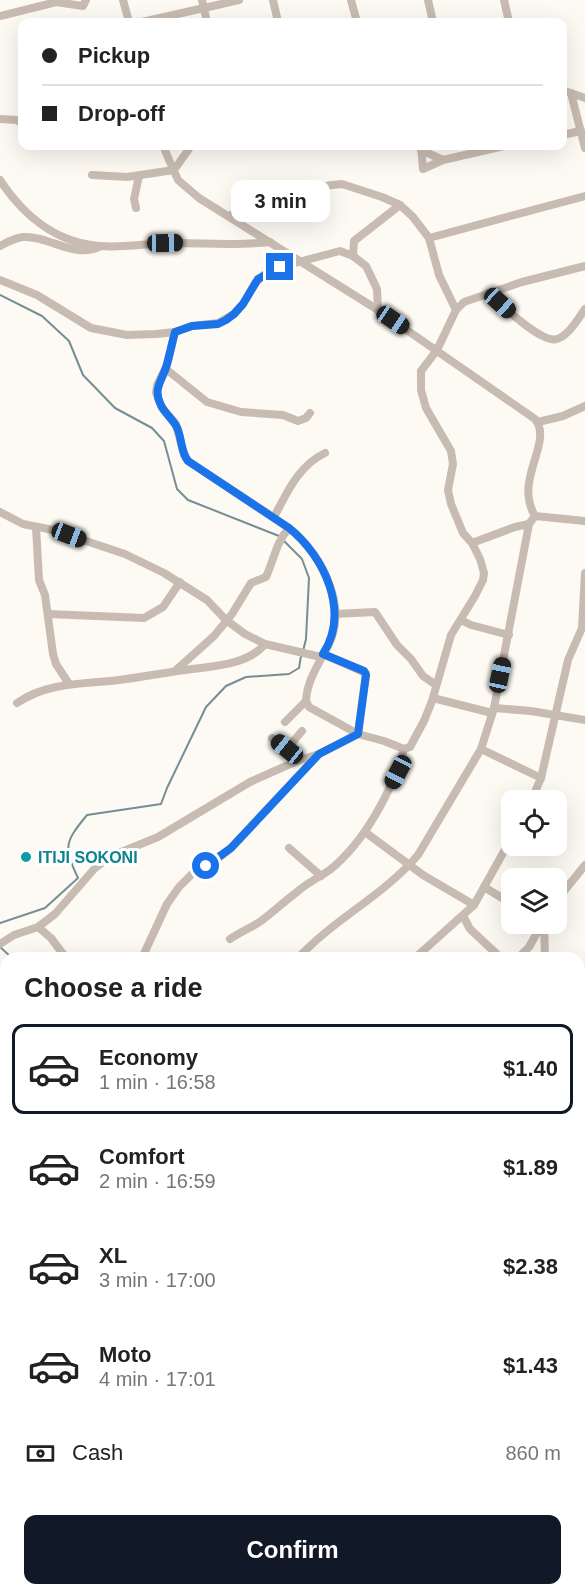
<!DOCTYPE html>
<html lang="en">
<head>
<meta charset="utf-8">
<style>
	:root { --surface:#fff; --page:#f6f6f6; --text:#222; --muted:#767676; --line:#e0e0e0; --accent:#111827 }
	body { margin:0; font-family:Arial,sans-serif; background:var(--page); color:var(--text); height:100vh; display:flex; flex-direction:column; font-size:22px; white-space:nowrap }
	* { box-sizing:border-box; margin:0 }
	p { font-size:20px; color:var(--muted) }
	.icon { flex:none; width:33px; height:33px; fill:none; stroke:currentColor; stroke-width:2; stroke-linecap:round; stroke-linejoin:round }
	.map { position:relative; flex:1; overflow:hidden }
	.side { position:absolute; left:0px; top:952px; width:585px; height:644px; display:flex; flex-direction:column; background:var(--surface); border-radius:18px 18px 0 0; box-shadow:0 6px 24px #0002 }
	.side>* { flex:none }
	.hud { position:absolute; left:18px; top:18px; width:549px; height:132px; border-radius:12px; box-shadow:0 6px 24px #0002; display:grid; align-content:center; height:132px; padding:0 24px; background:var(--surface) }
	.buttons { position:absolute; left:501px; top:790px; display:grid; gap:12px }
	.buttons a { display:grid; place-items:center; width:66px; height:66px; border-radius:12px; background:var(--surface); box-shadow:0 6px 24px #0002; font-size:30px }
	.end { position:absolute; width:27px; height:27px; margin:-14px; border:8px solid #1a73e8; background:#fff; box-shadow:0 0 0 3px #fff }
	.from { border-radius:50% }
	.bubble { position:absolute; height:42px; border-radius:12px; background:var(--surface); box-shadow:0 6px 24px #0002; font-size:20px; font-weight:600; line-height:42px; text-align:center }
	.car { position:absolute; width:18px; height:36px; margin:-18px -9px; border-radius:8px; box-shadow:0 0 4px 2px #0007; background:linear-gradient(#222 24%,#8ab4d8 0 40%,#222 0 76%,#8ab4d8 0 86%,#222 0) }
	.hud b { display:flex; align-items:center; gap:21px; height:57px; font-size:22px }
	.hud b+b { border-top:2px solid var(--line) }
	.hud i { width:15px; height:15px; background:var(--text) }
	ul { padding:0; list-style:none }
	li { display:flex; align-items:center; gap:18px; height:90px; margin:0 12px 9px; padding:0 12px; border:3px solid transparent; border-radius:12px }
	li div { flex:1 }
	li b { display:block; font-size:22px }
	li em { font-style:normal; font-weight:600 }
	li.selected { border-color:var(--accent) }
	li>.icon { width:54px; height:54px; stroke-width:1.5 }
	h2 { padding:0 24px; font-size:27px; line-height:72px }
	.pay { display:flex; align-items:center; gap:15px; height:66px; padding:0 24px; font-size:22px }
	.pay p { margin-inline-start:auto }
	.primary-button { display:flex; gap:12px; margin-top:auto; padding:12px 24px }
	.primary-button a { flex:1; height:69px; border-radius:12px; background:var(--accent); color:#fff; font-size:24px; font-weight:600; line-height:69px; text-align:center }
	.map>svg:first-child { display:block }
	.built { fill:#fcefd8 }
	.lines { fill:none; stroke-linecap:round; stroke-linejoin:round }
	.stream { stroke:#758e94; stroke-width:2 }
	.minor { stroke:#c8bbb1; stroke-width:8 }
	.route { stroke:#1a73e8; stroke-width:8 }
	.culture-dot { fill:#0f9aa8; stroke:#fff; stroke-width:2 }
	.labels { text-anchor:middle; dominant-baseline:central; stroke-width:6; stroke-linejoin:round; paint-order:stroke }
	.culture-label { font-size:16px; font-weight:bold; fill:#0d838f; stroke:#fff; text-anchor:start }
</style>
</head>
<body>
<div class="map">
<svg width="585" height="1595" viewBox="0 0 585 1595">
	<rect width="100%" height="100%" fill="#fdfaf3"/>
	<g class="built">
		<path d="M 579,1285 L 585,1286 L 585,1370 L 579,1370 Z"/>
		<path d="M 225,1590 L 309,1590 L 309,1595 L 224,1595 Z"/>
		<path d="M 535,1590 L 571,1590 L 572,1595 L 536,1595 Z"/>
	</g>
	<g class="lines">
		<g class="stream">
			<path d="M 0,295 L 42,316 L 69,341 L 83,375 L 115,408 L 152,428 L 164,441 L 177,489 L 188,500 L 279,536"/>
			<path d="M 283,540 L 302,559 L 309,578 L 306,639 L 303,651"/>
			<path d="M 0,923 L 45,908 L 78,878 C 63,846 65,842 87,815 L 161,804 L 167,788 L 206,707 L 226,686 L 246,677 L 289,674 L 299,668 L 301,656"/>
			<path d="M 0,947 L 12,958"/>
			<path d="M 0,996 L 6,982"/>
			<path d="M 579,1034 L 585,1032"/>
			<path d="M 0,1367 L 6,1361"/>
		</g>
		<g class="minor">
			<path d="M 123,0 L 129,22"/>
			<path d="M 202,0 L 207,22"/>
			<path d="M 273,0 L 278,22"/>
			<path d="M 351,0 L 357,22"/>
			<path d="M 428,0 L 433,22"/>
			<path d="M 504,0 L 509,22"/>
			<path d="M 0,16 L 56,2 L 83,6 L 86,0"/>
			<path d="M 142,22 L 239,0"/>
			<path d="M 562,90 L 585,98"/>
			<path d="M 571,93 L 585,148"/>
			<path d="M 0,119 L 17,120 L 22,124"/>
			<path d="M 562,135 L 581,131"/>
			<path d="M 163,146 L 178,180 L 199,198 L 378,310 L 535,419 C 554,443 513,479 535,516 L 585,521"/>
			<path d="M 421,146 L 423,169 L 443,160"/>
			<path d="M 421,150 L 443,160 L 504,146"/>
			<path d="M 92,175 L 127,177 L 174,170 L 191,146"/>
			<path d="M 0,180 C 23,215 56,243 100,246 C 124,248 149,243 173,243 C 206,243 237,246 270,242"/>
			<path d="M 136,208 L 134,199 L 139,176"/>
			<path d="M 229,216 C 260,198 297,191 332,185 L 342,184 L 382,197 L 400,205 L 413,217 L 429,238 L 439,275 L 456,310"/>
			<path d="M 429,238 L 585,196"/>
			<path d="M 0,246 C 7,242 15,238 23,237 C 48,235 74,259 99,247"/>
			<path d="M 353,256 L 354,241 L 400,205"/>
			<path d="M 0,280 L 37,295 L 91,328 L 127,335 L 156,334 L 175,332 L 192,326 L 218,323 L 234,314 L 243,304 L 255,283 L 265,274 L 280,267 L 340,251 L 353,256 L 366,266 L 377,289 L 378,310"/>
			<path d="M 488,293 C 500,303 541,344 557,339 C 569,335 578,319 585,309"/>
			<path d="M 175,332 L 167,365 L 157,385 L 156,393 L 162,408 L 176,424 L 184,455 L 188,461 L 289,528 C 321,553 349,606 328,646 C 319,664 307,680 306,701 L 309,707 L 358,734 L 366,673 L 323,654"/>
			<path d="M 166,369 L 207,402 L 241,412 L 283,415 L 298,421 L 306,418 L 310,413"/>
			<path d="M 538,422 L 563,416 L 585,406"/>
			<path d="M 0,512 L 23,524 L 53,530 L 125,554 L 164,573 L 207,600 L 226,620 L 245,634 L 265,644 L 321,657"/>
			<path d="M 274,517 C 287,493 298,466 325,453"/>
			<path d="M 36,527 L 39,580 L 45,595 L 53,654 L 56,664 L 69,684"/>
			<path d="M 472,543 L 515,527 L 529,524"/>
			<path d="M 48,614 L 144,618 L 163,607 L 180,582"/>
			<path d="M 335,614 L 375,612 L 397,645 L 411,659 L 423,676 L 436,685"/>
			<path d="M 461,620 L 471,625 L 509,635"/>
			<path d="M 175,671 L 214,636 L 232,614 L 251,583 L 266,577 C 274,560 276,542 289,528"/>
			<path d="M 433,698 L 492,713"/>
			<path d="M 17,703 C 48,682 83,684 119,680 C 143,677 168,672 192,669 C 216,666 249,664 265,644"/>
			<path d="M 494,708 L 531,711 L 585,720"/>
			<path d="M 285,722 L 306,701"/>
			<path d="M 272,738 L 297,761"/>
			<path d="M 287,749 L 302,731"/>
			<path d="M 481,749 L 541,778"/>
			<path d="M 531,801 L 541,778 L 568,660 L 582,628 L 585,573"/>
			<path d="M 365,832 L 423,875 L 474,905"/>
			<path d="M 289,848 L 321,876"/>
			<path d="M 484,887 L 512,904"/>
			<path d="M 556,901 L 585,865"/>
			<path d="M 463,916 L 470,929 L 501,958"/>
			<path d="M 544,924 L 545,958"/>
			<path d="M 38,927 L 51,938 L 66,958"/>
			<path d="M 230,939 C 240,932 251,928 261,921 C 273,912 285,901 297,892 C 307,883 320,877 331,869 C 365,841 392,791 404,749"/>
			<path d="M 0,944 L 14,935 L 38,927 L 55,914 L 95,868 L 109,857 L 158,837 L 250,782 L 297,761 L 319,754 L 358,734 L 384,741 L 404,749 L 410,747 L 424,721 L 432,701 L 451,635 L 475,596 L 483,580 L 484,573 L 480,559 L 472,543 L 463,533 L 451,504 L 448,490 L 453,464 L 451,451 L 426,408 L 421,390 L 421,371 L 437,350 L 456,310 L 464,302 L 522,282 L 585,266"/>
			<path d="M 142,958 L 167,904 L 179,887 L 194,872 L 214,862 L 231,848 L 317,756"/>
			<path d="M 298,958 C 334,919 383,896 418,855 L 481,749 L 494,708 L 529,524 L 535,516"/>
			<path d="M 415,958 L 474,905 L 512,837"/>
			<path d="M 518,958 L 529,947 L 542,924"/>
			<path d="M 579,1000 L 585,1004"/>
			<path d="M 579,1115 L 585,1114"/>
			<path d="M 579,1147 L 585,1144"/>
			<path d="M 579,1281 L 585,1281"/>
			<path d="M 0,1405 L 6,1403"/>
			<path d="M 0,1429 L 6,1425"/>
			<path d="M 310,1595 L 311,1590"/>
		</g>
	</g>
	<g class="lines">
		<path class="route" d="M 206,866 L 231,848 L 319,754 L 358,734 L 366,675 L 364,671 L 323,654 C 350,612 325,557 289,528 L 188,461 C 181,452 182,441 178,430 C 175,420 164,414 160,403 C 153,387 163,380 167,364 C 170,353 172,343 175,332 L 192,326 L 218,324 L 226,320 L 234,314 L 243,304 L 258,279 L 280,267"/>
	</g>
	<circle class="culture-dot" cx="26" cy="857" r="6"/>
	<g class="labels">
		<g class="culture-label">
			<text x="38" y="857">ITIJI SOKONI</text>
		</g>
	</g>
</svg>
<div class="buttons">
<a><svg class="icon" aria-label="locate" viewBox="0 0 24 24"><circle cx="12" cy="12" r="6"/><path d="M12 2v4M12 18v4M2 12h4M18 12h4"/></svg></a>
<a><svg class="icon" aria-label="layers" viewBox="0 0 24 24"><path d="M12 4l9 5-9 5-9-5zM3 14l9 5 9-5"/></svg></a>
</div>
<i class="end from" style="left:206px;top:866px"></i>
<i class="end" style="left:280px;top:267px"></i>
<div class="bubble" style="left:231px;top:180px;width:99px">3 min</div>
<i class="car" style="left:165px;top:243px;rotate:89deg"></i>
<i class="car" style="left:500px;top:303px;rotate:132deg"></i>
<i class="car" style="left:393px;top:320px;rotate:124deg"></i>
<i class="car" style="left:69px;top:535px;rotate:111deg"></i>
<i class="car" style="left:500px;top:675px;rotate:12deg"></i>
<i class="car" style="left:287px;top:749px;rotate:309deg"></i>
<i class="car" style="left:398px;top:772px;rotate:208deg"></i>
<div class="hud">
<b><i class="from"></i>Pickup</b>
<b><i></i>Drop-off</b>
</div>
<section class="side">
<h2>Choose a ride</h2>
<ul>
<li class="selected"><svg class="icon" aria-label="car" viewBox="0 0 24 24"><path d="M5 17H2v-5l4-1 3-4h7l3 4 3 1v5h-3M9 17h6M6 11h13"/><circle cx="7" cy="17" r="2"/><circle cx="17" cy="17" r="2"/></svg><div><b>Economy</b><p>1 min · 16:58</p></div><em>$1.40</em></li>
<li><svg class="icon" aria-label="car" viewBox="0 0 24 24"><path d="M5 17H2v-5l4-1 3-4h7l3 4 3 1v5h-3M9 17h6M6 11h13"/><circle cx="7" cy="17" r="2"/><circle cx="17" cy="17" r="2"/></svg><div><b>Comfort</b><p>2 min · 16:59</p></div><em>$1.89</em></li>
<li><svg class="icon" aria-label="car" viewBox="0 0 24 24"><path d="M5 17H2v-5l4-1 3-4h7l3 4 3 1v5h-3M9 17h6M6 11h13"/><circle cx="7" cy="17" r="2"/><circle cx="17" cy="17" r="2"/></svg><div><b>XL</b><p>3 min · 17:00</p></div><em>$2.38</em></li>
<li><svg class="icon" aria-label="car" viewBox="0 0 24 24"><path d="M5 17H2v-5l4-1 3-4h7l3 4 3 1v5h-3M9 17h6M6 11h13"/><circle cx="7" cy="17" r="2"/><circle cx="17" cy="17" r="2"/></svg><div><b>Moto</b><p>4 min · 17:01</p></div><em>$1.43</em></li>
</ul>
<div class="pay"><svg class="icon" aria-label="cash" viewBox="0 0 24 24"><path d="M3 7h18v10H3z"/><circle cx="12" cy="12" r="2"/></svg>Cash<p>860 m</p></div>
<div class="primary-button"><a>Confirm</a></div>
</section>
</div>
</body>
</html>
